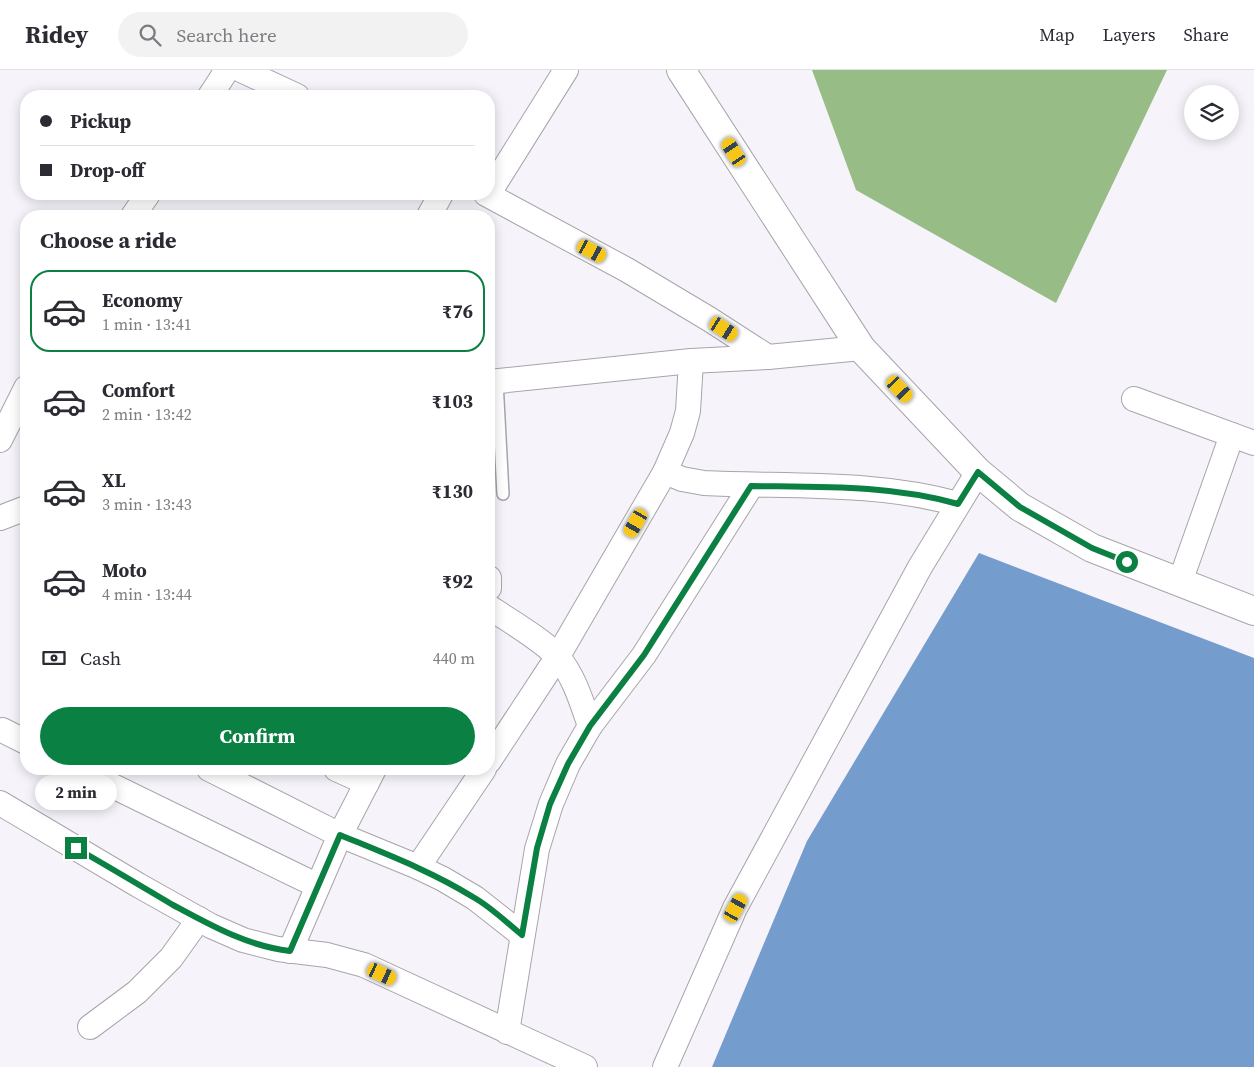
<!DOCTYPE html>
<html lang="en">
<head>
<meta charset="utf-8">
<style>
	:root { --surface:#fff; --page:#f2f2f3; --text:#2b2b33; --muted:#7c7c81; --line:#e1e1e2; --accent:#0b8043 }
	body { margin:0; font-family:"Source Serif 4",serif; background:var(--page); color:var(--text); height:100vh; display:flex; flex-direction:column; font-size:19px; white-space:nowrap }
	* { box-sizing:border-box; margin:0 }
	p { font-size:16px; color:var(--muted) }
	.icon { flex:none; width:28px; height:28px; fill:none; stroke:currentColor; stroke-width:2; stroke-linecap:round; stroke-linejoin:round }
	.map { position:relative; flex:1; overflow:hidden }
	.side { position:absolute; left:20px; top:140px; width:475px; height:565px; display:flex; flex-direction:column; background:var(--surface); border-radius:20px; box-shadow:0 2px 12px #0003 }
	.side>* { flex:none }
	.banner { position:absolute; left:20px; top:20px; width:475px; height:110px; border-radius:20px; box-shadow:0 2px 12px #0003; display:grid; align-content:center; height:110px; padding:0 20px; background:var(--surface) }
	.tools { position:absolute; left:1184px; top:15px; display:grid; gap:10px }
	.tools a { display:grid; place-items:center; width:55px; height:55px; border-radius:50%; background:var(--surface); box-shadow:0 2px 12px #0003; font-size:25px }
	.end { position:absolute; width:22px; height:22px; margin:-11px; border:6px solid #0b8043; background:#fff; box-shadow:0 0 0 2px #fff }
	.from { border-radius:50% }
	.bubble { position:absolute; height:35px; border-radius:18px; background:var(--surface); box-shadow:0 2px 12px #0003; font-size:16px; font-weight:700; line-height:35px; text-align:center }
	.car { position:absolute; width:15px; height:30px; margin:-15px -8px; border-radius:6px; box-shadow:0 0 4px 1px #0007; background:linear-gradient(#f5c518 24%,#345 0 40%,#f5c518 0 76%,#345 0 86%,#f5c518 0) }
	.banner b { display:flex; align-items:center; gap:18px; height:48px; font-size:19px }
	.banner b+b { border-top:1px solid var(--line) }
	.banner i { width:12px; height:12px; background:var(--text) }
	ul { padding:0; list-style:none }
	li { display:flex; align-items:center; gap:15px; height:82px; margin:0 10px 8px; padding:0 10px; border:2px solid transparent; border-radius:20px }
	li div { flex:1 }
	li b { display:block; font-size:19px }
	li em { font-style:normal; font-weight:700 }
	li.current { border-color:var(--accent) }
	li>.icon { width:45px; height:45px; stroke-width:1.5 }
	h2 { padding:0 20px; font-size:22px; line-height:60px }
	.pay { display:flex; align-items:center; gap:12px; height:55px; padding:0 20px; font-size:19px }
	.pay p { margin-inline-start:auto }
	.cta { display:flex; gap:10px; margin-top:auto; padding:10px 20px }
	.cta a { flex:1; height:58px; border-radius:30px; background:var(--accent); color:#fff; font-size:20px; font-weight:700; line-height:58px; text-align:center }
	header { display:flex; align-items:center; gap:30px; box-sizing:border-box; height:70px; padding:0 25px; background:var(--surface); border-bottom:1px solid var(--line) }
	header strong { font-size:24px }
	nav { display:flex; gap:28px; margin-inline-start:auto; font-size:18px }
	.search { width:350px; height:45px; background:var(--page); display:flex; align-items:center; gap:12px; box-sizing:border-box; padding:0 18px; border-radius:28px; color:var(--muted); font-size:19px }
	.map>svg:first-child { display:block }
	.forest { fill:#98bc86 }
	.water { fill:#749dcd }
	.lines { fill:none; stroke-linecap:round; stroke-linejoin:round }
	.lane-casing { stroke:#a7a4ab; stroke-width:14 }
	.street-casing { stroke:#a7a4ab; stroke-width:26 }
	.secondary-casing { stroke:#a7a4ab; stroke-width:30 }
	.lane { stroke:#fff; stroke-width:11 }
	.street { stroke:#fff; stroke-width:24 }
	.secondary { stroke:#fff; stroke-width:28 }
	.route { stroke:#0b8043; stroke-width:6 }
</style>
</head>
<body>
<header>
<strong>Ridey</strong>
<div class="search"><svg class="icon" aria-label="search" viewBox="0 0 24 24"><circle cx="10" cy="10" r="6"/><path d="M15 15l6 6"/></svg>Search here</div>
<nav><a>Map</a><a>Layers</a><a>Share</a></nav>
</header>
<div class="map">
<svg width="1254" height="997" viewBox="0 0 1254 997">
	<rect width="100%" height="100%" fill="#f6f3fb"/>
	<path class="forest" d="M 812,0 L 1167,0 L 1056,233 L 856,120 Z"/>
	<path class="water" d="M 979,483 L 1254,588 L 1254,997 L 712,997 L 807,771 Z"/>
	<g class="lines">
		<defs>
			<path id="lane" d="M 497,311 L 503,424"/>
			<g id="street">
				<path d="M 241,0 L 297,26"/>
				<path d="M 210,26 L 227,0"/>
				<path d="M 489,123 L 566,0"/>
				<path d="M 486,124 L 627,200 L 709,249 L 768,287"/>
				<path d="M 133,146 L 148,124"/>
				<path d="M 429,146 L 441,124"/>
				<path d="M 489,312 L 691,291 L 768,287 L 861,278"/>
				<path d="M 1134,329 L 1254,373"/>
				<path d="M 0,370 L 26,318"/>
				<path d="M 665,402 L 682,409 L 704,413 C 789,417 876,411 958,434"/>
				<path d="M 0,448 L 26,438"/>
				<path d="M 489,508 L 489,518"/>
				<path d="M 1180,512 L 1232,365"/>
				<path d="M 489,537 C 508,550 543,570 558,587 C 574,606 582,633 590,656"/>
				<path d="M 2,660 L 26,672"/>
				<path d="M 489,691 L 558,586 L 665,402 L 682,363 L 688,341 L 691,291"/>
				<path d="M 78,699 L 318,816"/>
				<path d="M 209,699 L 340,765 L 418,797 L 443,809 L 475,828 L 522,865"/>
				<path d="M 336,699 L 367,713"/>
				<path d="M 0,733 L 138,815 L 211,856 L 243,870 L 278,879 L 327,885 L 364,895 L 585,997"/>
				<path d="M 418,797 L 484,699"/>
				<path d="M 290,881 L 340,765 L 374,699"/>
				<path d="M 90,957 L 137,922 L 171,888 L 199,849"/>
				<path d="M 507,962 L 537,779 L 551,734 L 568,694 L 590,656 L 644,585 L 751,416"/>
				<path d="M 665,997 L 735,838 L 920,497 L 978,402"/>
			</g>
			<path id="secondary" d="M 681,0 L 861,278 L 978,402 L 1020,437 L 1092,478 L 1254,541"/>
		</defs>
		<use href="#lane" class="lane-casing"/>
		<use href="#street" class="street-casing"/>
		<use href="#secondary" class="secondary-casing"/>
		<use href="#lane" class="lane"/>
		<use href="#street" class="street"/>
		<use href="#secondary" class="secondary"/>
	</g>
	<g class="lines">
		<path class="route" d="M 76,778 C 109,797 141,816 173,835 C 210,855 247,876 290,881 L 340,765 C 386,784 431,801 473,827 C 491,837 506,852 522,865 L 537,778 L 550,734 L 568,694 L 590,656 L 644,585 L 751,416 C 821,417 890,415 958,434 L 978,402 L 1020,437 L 1092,478 L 1127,492"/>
	</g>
</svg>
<div class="tools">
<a><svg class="icon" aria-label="layers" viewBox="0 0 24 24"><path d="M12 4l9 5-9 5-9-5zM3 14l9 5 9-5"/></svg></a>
</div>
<i class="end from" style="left:1127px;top:492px"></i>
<i class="end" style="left:76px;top:778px"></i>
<div class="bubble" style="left:35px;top:705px;width:82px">2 min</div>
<i class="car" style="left:734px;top:82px;rotate:327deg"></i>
<i class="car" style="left:592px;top:181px;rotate:118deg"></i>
<i class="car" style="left:724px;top:259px;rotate:123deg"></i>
<i class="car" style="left:900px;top:319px;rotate:137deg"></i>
<i class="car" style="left:636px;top:453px;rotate:210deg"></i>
<i class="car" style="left:736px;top:838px;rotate:29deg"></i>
<i class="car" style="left:382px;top:904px;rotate:115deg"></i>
<div class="banner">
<b><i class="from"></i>Pickup</b>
<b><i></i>Drop-off</b>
</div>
<section class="side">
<h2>Choose a ride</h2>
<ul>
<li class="current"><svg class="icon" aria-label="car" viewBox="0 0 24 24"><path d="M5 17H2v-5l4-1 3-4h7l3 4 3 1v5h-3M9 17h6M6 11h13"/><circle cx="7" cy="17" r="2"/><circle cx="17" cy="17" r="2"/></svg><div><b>Economy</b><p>1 min · 13:41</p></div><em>₹76</em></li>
<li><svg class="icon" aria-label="car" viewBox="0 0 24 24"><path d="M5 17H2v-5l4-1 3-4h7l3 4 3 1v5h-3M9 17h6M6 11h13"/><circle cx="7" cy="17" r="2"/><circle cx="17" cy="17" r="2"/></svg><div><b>Comfort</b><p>2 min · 13:42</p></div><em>₹103</em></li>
<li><svg class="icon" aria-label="car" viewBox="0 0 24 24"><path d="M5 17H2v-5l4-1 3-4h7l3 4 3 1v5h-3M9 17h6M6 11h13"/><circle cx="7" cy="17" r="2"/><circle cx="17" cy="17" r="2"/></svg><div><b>XL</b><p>3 min · 13:43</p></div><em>₹130</em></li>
<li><svg class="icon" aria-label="car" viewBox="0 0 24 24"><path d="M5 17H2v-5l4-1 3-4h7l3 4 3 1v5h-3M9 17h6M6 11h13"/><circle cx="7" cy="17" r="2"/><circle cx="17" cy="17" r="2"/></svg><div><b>Moto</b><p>4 min · 13:44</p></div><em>₹92</em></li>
</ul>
<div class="pay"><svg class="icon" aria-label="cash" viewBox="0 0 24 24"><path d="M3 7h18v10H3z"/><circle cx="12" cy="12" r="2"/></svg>Cash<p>440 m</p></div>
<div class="cta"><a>Confirm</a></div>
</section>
</div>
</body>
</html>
